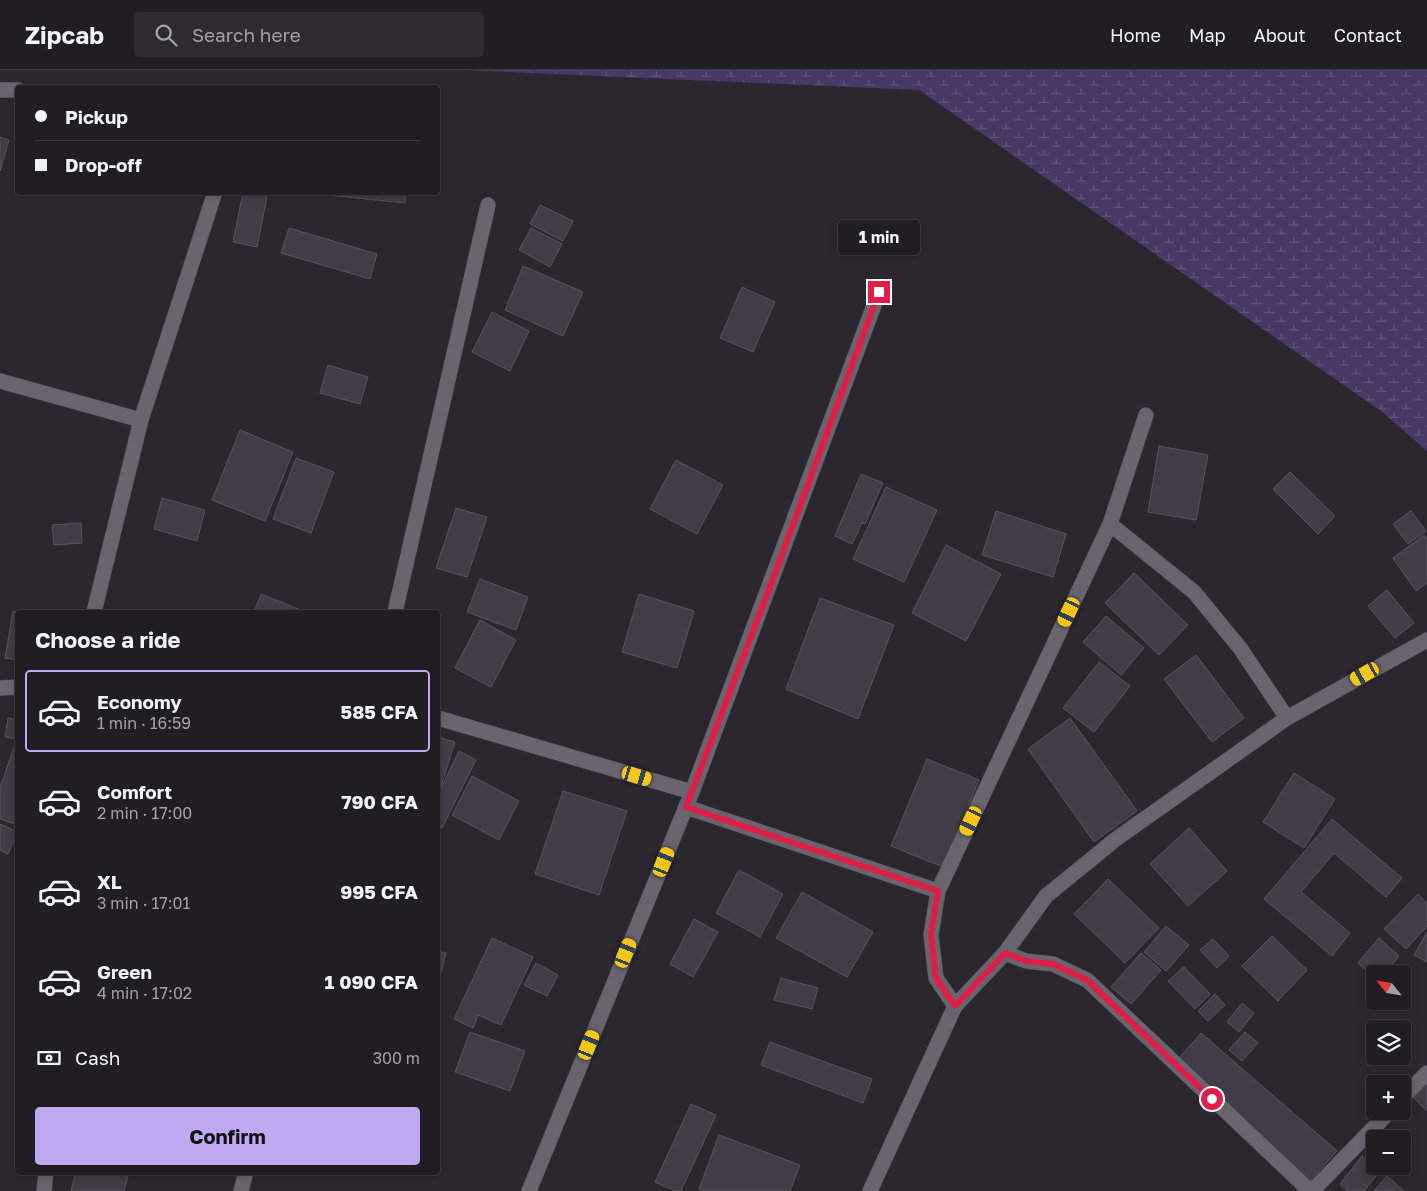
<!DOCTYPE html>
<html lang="en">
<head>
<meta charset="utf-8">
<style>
	:root { --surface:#201d23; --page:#2d2a30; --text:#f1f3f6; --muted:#a2a2a6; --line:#3d3b41; --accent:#c1a8f3 }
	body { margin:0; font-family:"Golos Text",sans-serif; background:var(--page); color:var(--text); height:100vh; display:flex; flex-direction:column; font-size:19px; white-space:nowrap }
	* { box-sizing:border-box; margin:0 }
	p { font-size:16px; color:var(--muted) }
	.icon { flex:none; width:28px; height:28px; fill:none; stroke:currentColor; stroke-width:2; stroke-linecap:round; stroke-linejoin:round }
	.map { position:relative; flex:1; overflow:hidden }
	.side { position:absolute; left:15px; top:540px; width:425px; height:565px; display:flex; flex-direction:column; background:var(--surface); border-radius:5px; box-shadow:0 2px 8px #0003,0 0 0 1px var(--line) }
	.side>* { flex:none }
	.hud { position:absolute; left:15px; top:15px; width:425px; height:110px; border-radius:5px; box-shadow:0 2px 8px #0003,0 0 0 1px var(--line); display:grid; align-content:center; height:110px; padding:0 20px; background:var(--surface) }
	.needle { width:32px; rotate:300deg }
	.tools { position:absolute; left:1366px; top:895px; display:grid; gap:10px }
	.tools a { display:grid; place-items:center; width:45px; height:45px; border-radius:5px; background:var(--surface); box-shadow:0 2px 8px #0003,0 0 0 1px var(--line); font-size:25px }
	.end { position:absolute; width:22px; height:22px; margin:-11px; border:6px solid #e11d48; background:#fff; box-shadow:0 0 0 2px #fff }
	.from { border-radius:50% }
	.bubble { position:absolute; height:35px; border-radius:5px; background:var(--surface); box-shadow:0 2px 8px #0003,0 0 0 1px var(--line); font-size:16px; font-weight:700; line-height:35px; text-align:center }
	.car { position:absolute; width:15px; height:30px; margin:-15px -8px; border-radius:6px; box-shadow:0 0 4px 1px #0007; background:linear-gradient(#f5c518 24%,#345 0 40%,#f5c518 0 76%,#345 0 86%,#f5c518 0) }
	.hud b { display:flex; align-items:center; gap:18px; height:48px; font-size:19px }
	.hud b+b { border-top:1px solid var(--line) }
	.hud i { width:12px; height:12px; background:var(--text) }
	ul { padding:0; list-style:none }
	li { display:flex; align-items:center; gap:15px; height:82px; margin:0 10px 8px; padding:0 10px; border:2px solid transparent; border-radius:5px }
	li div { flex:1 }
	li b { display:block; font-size:19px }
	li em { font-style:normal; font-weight:700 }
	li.current { border-color:var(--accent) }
	li>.icon { width:45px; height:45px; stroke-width:1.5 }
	h2 { padding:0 20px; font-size:22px; line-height:60px }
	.pay { display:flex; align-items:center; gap:12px; height:55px; padding:0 20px; font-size:19px }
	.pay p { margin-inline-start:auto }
	.action { display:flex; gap:10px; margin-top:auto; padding:10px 20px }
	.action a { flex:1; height:58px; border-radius:5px; background:var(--accent); color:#111; font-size:20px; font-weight:700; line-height:58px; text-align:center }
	header { display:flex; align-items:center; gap:30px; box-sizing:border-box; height:70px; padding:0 25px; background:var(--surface); border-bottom:1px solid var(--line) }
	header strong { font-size:24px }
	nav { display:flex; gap:28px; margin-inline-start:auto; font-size:18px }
	.search { width:350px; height:45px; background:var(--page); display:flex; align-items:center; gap:12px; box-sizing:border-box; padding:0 18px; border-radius:5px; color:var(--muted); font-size:19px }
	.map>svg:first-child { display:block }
	.wetland { fill:url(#wetland-marsh) }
	.building { fill:#403d46; stroke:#57545d }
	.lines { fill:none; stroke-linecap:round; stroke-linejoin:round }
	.minor-casing { stroke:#444249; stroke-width:16 }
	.minor { stroke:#68656f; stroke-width:15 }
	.route { stroke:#e11d48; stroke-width:6 }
</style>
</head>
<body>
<header>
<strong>Zipcab</strong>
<div class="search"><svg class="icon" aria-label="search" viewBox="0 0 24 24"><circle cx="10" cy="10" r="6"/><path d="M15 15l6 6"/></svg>Search here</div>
<nav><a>Home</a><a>Map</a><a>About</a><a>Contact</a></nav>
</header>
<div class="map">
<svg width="1427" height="1121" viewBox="0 0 1427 1121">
	<defs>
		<pattern id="wetland-marsh" width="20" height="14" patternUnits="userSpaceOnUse" patternTransform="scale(1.25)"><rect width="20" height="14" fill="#483866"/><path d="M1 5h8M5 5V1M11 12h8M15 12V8" fill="none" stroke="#62547c"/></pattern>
	</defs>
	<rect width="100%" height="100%" fill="#2a272f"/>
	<path class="wetland" d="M 465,0 L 1427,0 L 1427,381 L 1381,341 L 919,20 Z"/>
	<g class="building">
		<path d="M 0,67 L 9,70 L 0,101 Z"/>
		<path d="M 243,122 L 268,122 L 257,177 L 233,172 Z"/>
		<path d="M 328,122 L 406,122 L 405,133 L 327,125 Z"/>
		<path d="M 540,135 L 573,151 L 563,171 L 530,154 Z"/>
		<path d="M 289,158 L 377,184 L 370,209 L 281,183 Z"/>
		<path d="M 531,158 L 562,174 L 550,197 L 519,180 Z"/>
		<path d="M 523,196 L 583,222 L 563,266 L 505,240 Z"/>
		<path d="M 742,217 L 775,232 L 753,282 L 720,268 Z"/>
		<path d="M 492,242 L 529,261 L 510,301 L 472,282 Z"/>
		<path d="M 328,295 L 368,307 L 360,334 L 320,323 Z"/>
		<path d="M 240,360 L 293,382 L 265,451 L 212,430 Z"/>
		<path d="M 1159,376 L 1208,385 L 1196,450 L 1148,442 Z"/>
		<path d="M 296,388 L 334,402 L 311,463 L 273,449 Z"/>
		<path d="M 676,390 L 723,415 L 697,464 L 650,439 Z"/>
		<path d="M 1290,402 L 1335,446 L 1318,464 L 1273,419 Z"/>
		<path d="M 861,404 L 883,413 L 865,454 L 862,453 L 852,474 L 835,466 Z"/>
		<path d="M 886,417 L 937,440 L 904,512 L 853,489 Z"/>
		<path d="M 162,428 L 205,440 L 197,471 L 154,459 Z"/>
		<path d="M 456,438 L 487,447 L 467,507 L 436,498 Z"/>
		<path d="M 996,441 L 1066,464 L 1053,507 L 982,485 Z"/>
		<path d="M 1411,441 L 1426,461 L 1408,474 L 1393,454 Z"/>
		<path d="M 81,453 L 82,473 L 54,475 L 52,455 Z"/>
		<path d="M 1424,465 L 1427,469 L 1427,513 L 1416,521 L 1393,488 Z"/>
		<path d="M 946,475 L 1001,504 L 966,571 L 912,543 Z"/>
		<path d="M 1134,503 L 1188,555 L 1159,585 L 1105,533 Z"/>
		<path d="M 480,509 L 528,527 L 516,560 L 467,542 Z"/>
		<path d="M 1387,520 L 1414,553 L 1395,568 L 1368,536 Z"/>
		<path d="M 261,524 L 306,542 L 254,542 Z"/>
		<path d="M 639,524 L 694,541 L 677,598 L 622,582 Z"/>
		<path d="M 820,528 L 894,555 L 858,649 L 786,619 Z"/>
		<path d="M 13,541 L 19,542 L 18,590 L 5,588 Z"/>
		<path d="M 1106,546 L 1144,578 L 1121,605 L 1083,572 Z"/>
		<path d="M 480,550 L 516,570 L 491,617 L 455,598 Z"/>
		<path d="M 1196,585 L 1244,648 L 1212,672 L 1164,609 Z"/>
		<path d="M 1099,592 L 1130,616 L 1094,662 L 1063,638 Z"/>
		<path d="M 8,648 L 18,650 L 18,669 L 5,667 Z"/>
		<path d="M 1070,648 L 1137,741 L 1094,772 L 1028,679 Z"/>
		<path d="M 438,667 L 455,672 L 441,716 L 438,714 Z"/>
		<path d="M 14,677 L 18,678 L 18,755 L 0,749 L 0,718 Z"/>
		<path d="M 459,681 L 476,690 L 442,758 L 438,756 L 438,724 Z"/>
		<path d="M 927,689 L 979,710 L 943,797 L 891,776 Z"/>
		<path d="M 1294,703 L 1335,729 L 1304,778 L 1263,752 Z"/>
		<path d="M 472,706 L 519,731 L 499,770 L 452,745 Z"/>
		<path d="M 563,721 L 627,741 L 599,825 L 535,804 Z"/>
		<path d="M 1332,749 L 1402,808 L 1386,827 L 1334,783 L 1301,822 L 1350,863 L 1332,886 L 1264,829 Z"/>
		<path d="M 0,754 L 18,762 L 8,784 L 0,780 Z"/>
		<path d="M 1189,758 L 1227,801 L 1188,836 L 1150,794 Z"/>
		<path d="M 739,800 L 783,824 L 760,867 L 716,843 Z"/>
		<path d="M 1108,809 L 1159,858 L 1125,893 L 1074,844 Z"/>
		<path d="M 802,822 L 873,862 L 847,907 L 776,868 Z"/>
		<path d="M 1418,824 L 1427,833 L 1427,856 L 1406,879 L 1384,859 Z"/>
		<path d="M 694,849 L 718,862 L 693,907 L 670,894 Z"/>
		<path d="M 1166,856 L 1189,875 L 1166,901 L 1144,882 Z"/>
		<path d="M 1427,862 L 1427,892 L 1414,885 Z"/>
		<path d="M 1272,866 L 1307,900 L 1278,931 L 1242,896 Z"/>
		<path d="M 492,868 L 533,887 L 501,955 L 478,945 L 473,958 L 454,949 Z"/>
		<path d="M 1379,868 L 1399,886 L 1384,904 L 1375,904 L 1375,908 L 1358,893 Z"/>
		<path d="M 1213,869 L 1229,886 L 1217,898 L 1200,880 Z"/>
		<path d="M 438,881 L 446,883 L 438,914 Z"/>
		<path d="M 1141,883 L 1161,900 L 1131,934 L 1111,917 Z"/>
		<path d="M 536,893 L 558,905 L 547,926 L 524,915 Z"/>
		<path d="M 1184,897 L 1210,924 L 1195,939 L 1168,911 Z"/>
		<path d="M 781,908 L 818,918 L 812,939 L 774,930 Z"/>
		<path d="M 1215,924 L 1225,935 L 1208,951 L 1198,941 Z"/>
		<path d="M 1242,933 L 1254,943 L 1239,962 L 1227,952 Z"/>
		<path d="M 470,962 L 525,981 L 510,1021 L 455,1002 Z"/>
		<path d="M 1245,962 L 1258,973 L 1242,991 L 1229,980 Z"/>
		<path d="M 1201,963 L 1337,1081 L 1308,1113 L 1173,995 Z"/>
		<path d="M 770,972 L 872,1009 L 863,1033 L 761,995 Z"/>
		<path d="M 1427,1005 L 1427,1041 L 1409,1023 Z"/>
		<path d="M 691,1034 L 716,1045 L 681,1121 L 675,1121 L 655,1112 Z"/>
		<path d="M 719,1065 L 800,1095 L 790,1121 L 705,1121 L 699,1119 Z"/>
		<path d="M 1362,1086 L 1380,1101 L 1364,1121 L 1348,1121 L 1340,1114 Z"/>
		<path d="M 76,1102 L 129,1102 L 124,1121 L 71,1121 Z"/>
		<path d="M 1387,1106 L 1404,1121 L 1374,1121 Z"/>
	</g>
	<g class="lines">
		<defs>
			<g id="minor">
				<path d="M 0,20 L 18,20"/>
				<path d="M 0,311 L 141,350"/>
				<path d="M 1110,454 L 1194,522 L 1240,578 L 1287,648"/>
				<path d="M 94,542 L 141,350 L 215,122"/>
				<path d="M 395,542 L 488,135"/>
				<path d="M 0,618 L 18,617"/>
				<path d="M 438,648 L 692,722"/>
				<path d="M 686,737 L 938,821"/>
				<path d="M 1005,883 L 1026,891 L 1053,894 L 1087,910 L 1310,1121"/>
				<path d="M 955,936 L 936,908 L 931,865 L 938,821 L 1110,454 L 1146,345"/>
				<path d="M 1402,1028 L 1427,1003"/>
				<path d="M 44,1121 L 46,1102"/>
				<path d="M 241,1121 L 246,1102"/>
				<path d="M 529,1121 L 692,722 L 879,222"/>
				<path d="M 870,1121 L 955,936 L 1005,883 L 1046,826 L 1116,769 L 1287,648 L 1427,570"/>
				<path d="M 1312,1121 L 1390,1041"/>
			</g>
		</defs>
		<use href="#minor" class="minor-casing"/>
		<use href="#minor" class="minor"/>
	</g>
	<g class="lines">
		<path class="route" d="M 879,222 L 776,501 L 686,737 L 938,821 L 931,864 L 936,908 L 955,936 L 1005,883 L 1026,891 L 1053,894 L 1087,910 L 1212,1029"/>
	</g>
</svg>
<div class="tools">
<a><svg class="needle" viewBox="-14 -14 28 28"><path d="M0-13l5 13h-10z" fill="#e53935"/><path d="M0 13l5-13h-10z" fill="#a2a2a6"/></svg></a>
<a><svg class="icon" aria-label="layers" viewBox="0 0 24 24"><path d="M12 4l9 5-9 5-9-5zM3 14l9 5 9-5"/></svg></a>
<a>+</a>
<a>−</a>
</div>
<i class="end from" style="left:1212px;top:1029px"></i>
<i class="end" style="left:879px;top:222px"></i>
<div class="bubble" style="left:838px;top:150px;width:82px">1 min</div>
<i class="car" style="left:1069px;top:542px;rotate:205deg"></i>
<i class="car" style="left:1365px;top:604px;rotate:241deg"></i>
<i class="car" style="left:637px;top:706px;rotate:107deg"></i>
<i class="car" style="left:971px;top:751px;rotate:205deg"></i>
<i class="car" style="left:664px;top:792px;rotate:22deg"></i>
<i class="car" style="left:626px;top:883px;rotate:22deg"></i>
<i class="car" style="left:589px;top:975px;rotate:22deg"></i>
<div class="hud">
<b><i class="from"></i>Pickup</b>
<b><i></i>Drop-off</b>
</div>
<section class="side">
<h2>Choose a ride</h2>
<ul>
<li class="current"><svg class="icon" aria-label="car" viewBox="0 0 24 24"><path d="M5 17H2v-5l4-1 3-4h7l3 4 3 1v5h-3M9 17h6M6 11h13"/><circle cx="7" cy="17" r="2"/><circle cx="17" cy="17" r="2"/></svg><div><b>Economy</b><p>1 min · 16:59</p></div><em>585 CFA</em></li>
<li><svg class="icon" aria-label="car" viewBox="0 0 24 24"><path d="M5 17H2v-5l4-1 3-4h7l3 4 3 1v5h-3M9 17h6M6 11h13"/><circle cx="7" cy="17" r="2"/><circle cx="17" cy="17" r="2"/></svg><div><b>Comfort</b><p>2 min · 17:00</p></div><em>790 CFA</em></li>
<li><svg class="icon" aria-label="car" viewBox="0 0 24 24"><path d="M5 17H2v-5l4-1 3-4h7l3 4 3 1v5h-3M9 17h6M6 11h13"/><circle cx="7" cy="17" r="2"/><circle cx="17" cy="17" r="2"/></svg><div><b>XL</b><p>3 min · 17:01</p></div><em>995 CFA</em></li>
<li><svg class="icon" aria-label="car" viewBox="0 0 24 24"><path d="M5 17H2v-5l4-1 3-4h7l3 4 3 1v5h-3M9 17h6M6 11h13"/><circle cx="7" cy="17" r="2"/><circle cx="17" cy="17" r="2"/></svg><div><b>Green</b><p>4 min · 17:02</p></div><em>1 090 CFA</em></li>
</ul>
<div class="pay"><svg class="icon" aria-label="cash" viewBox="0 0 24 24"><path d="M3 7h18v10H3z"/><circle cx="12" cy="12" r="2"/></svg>Cash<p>300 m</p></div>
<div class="action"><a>Confirm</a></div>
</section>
</div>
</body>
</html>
